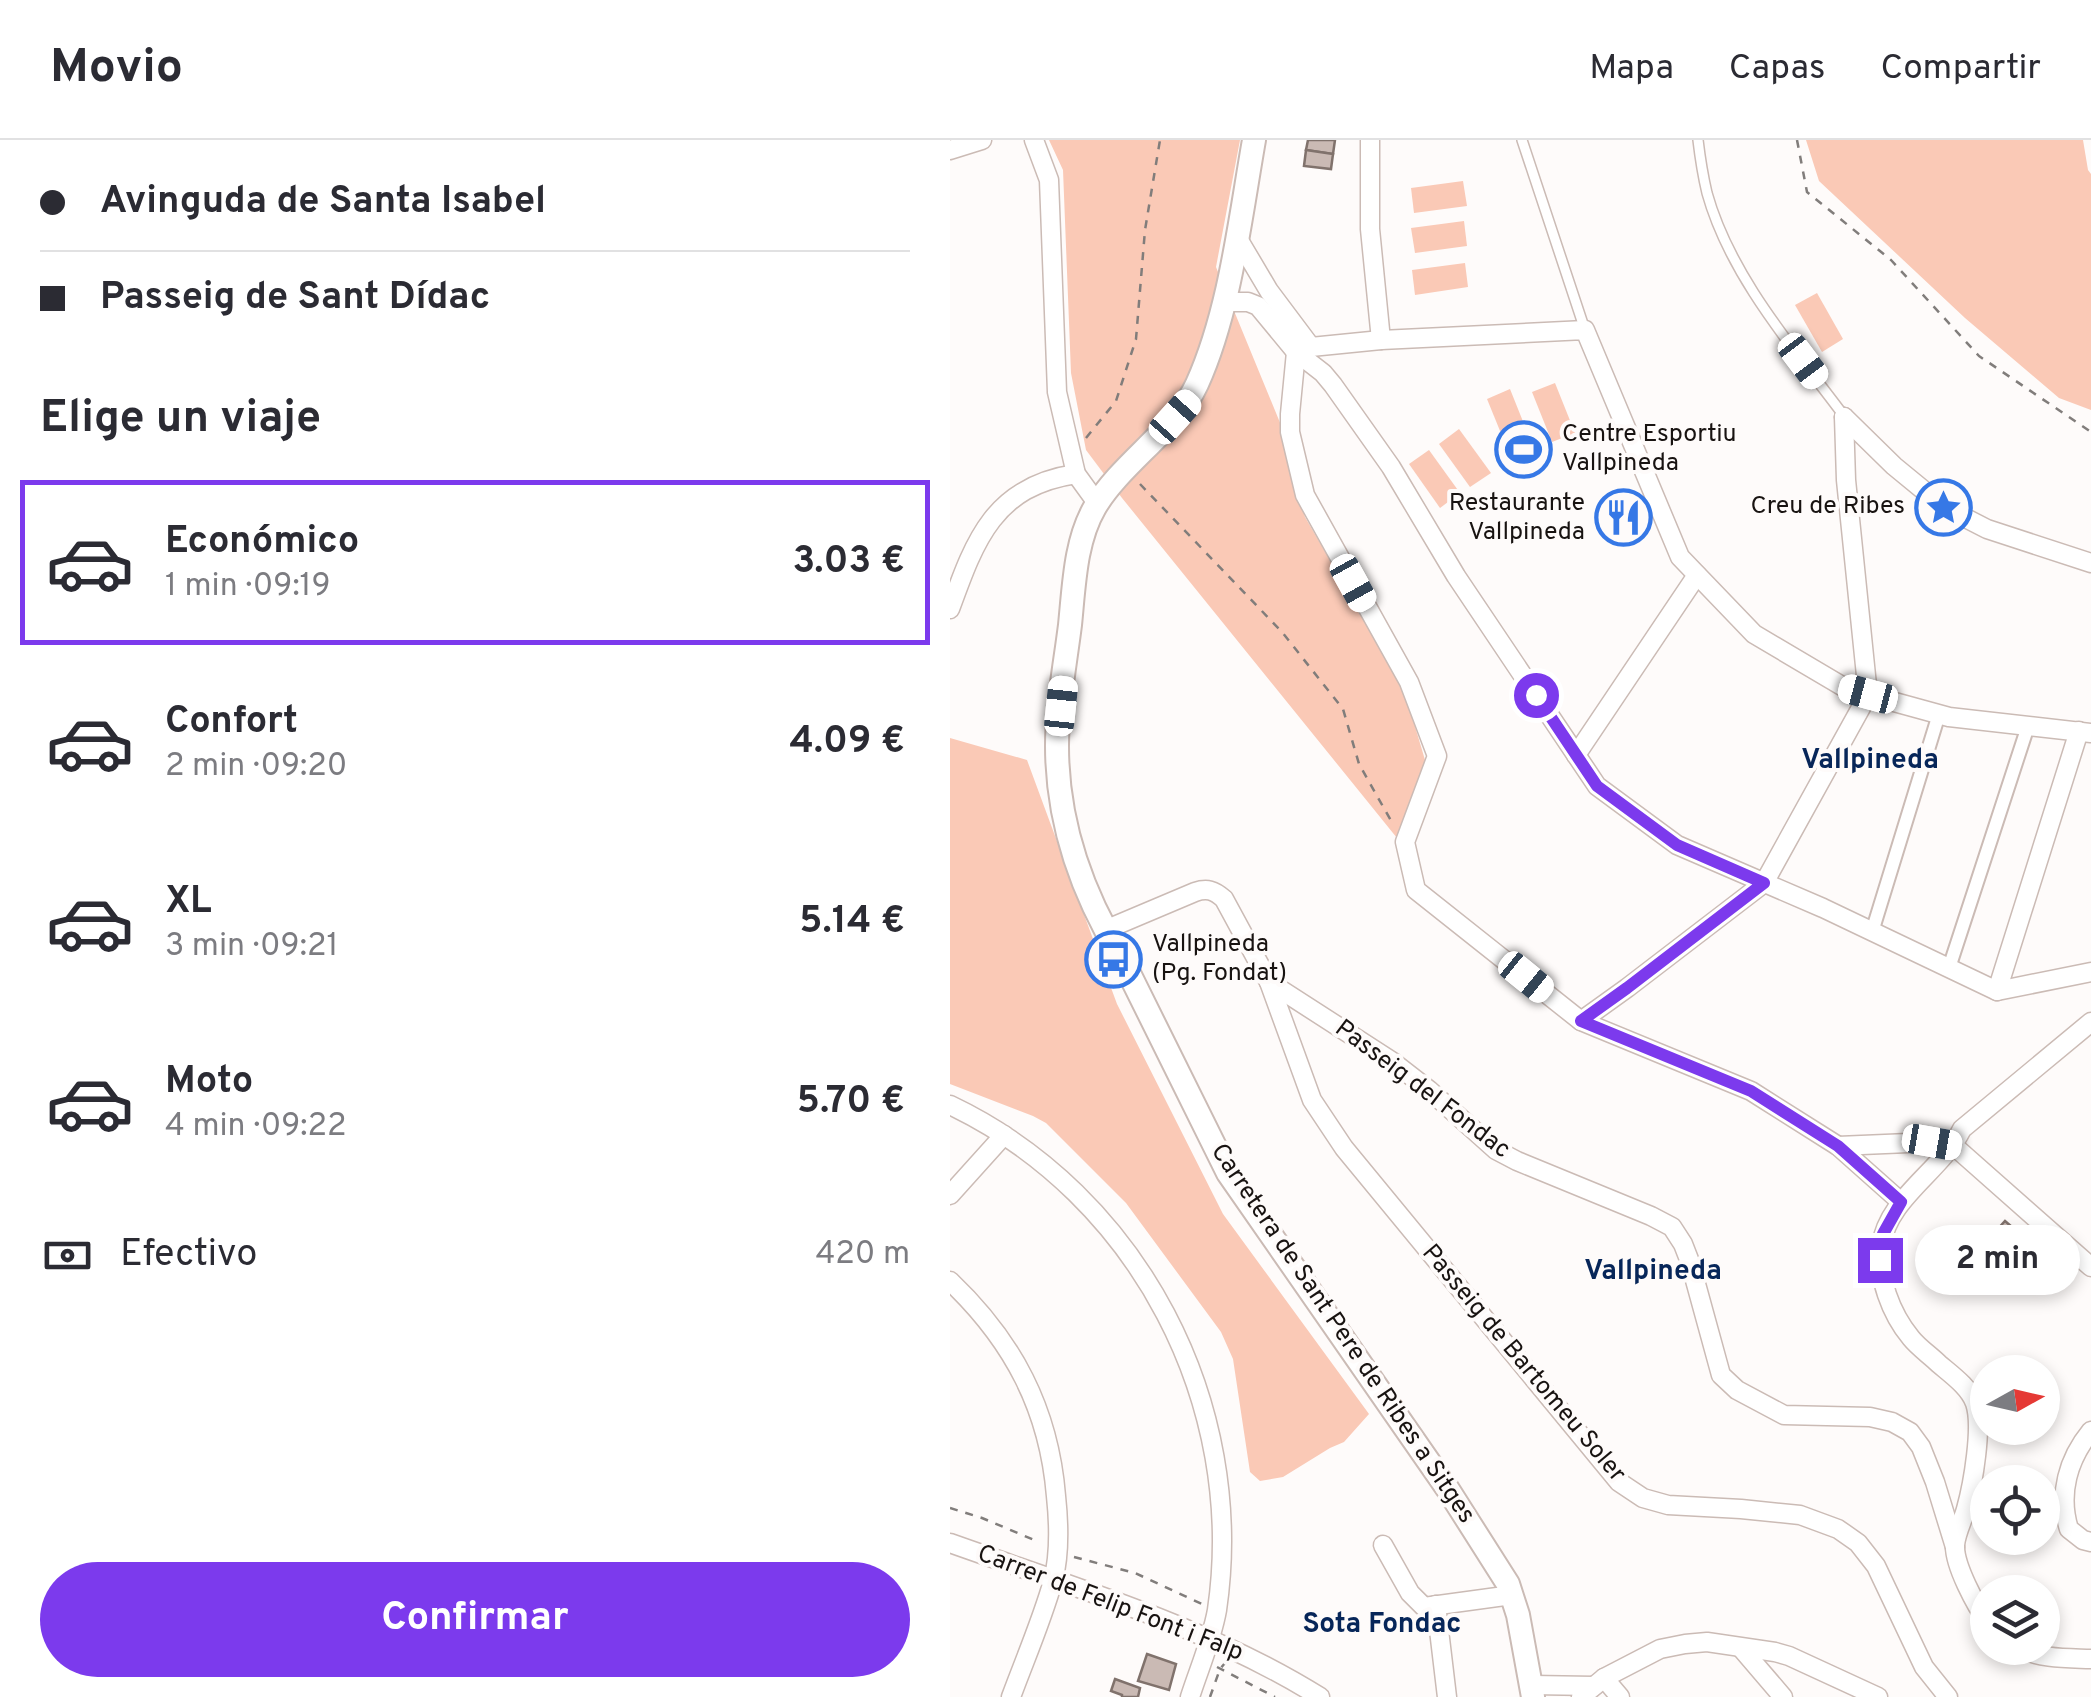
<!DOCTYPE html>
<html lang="es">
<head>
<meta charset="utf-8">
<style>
	:root { --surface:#fff; --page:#f2f2f3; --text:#2b2b33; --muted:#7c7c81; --line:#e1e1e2; --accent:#7c3aed }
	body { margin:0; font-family:Overpass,sans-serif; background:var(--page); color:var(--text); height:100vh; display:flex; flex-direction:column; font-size:38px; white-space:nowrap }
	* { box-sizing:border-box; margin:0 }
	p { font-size:32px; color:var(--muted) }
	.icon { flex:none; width:55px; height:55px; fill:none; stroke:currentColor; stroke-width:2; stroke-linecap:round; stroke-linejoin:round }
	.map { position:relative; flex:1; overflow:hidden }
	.sheet { display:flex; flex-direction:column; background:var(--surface); width:950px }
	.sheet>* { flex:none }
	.top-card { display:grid; align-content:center; height:220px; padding:0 40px; background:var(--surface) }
	.needle { width:65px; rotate:82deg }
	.buttons { position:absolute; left:1020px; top:1215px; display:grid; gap:20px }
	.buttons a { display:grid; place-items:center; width:90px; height:90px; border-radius:50%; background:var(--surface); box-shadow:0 5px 15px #0003; font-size:50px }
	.end { position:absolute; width:45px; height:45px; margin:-22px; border:12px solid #7c3aed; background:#fff; box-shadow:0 0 0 5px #fff }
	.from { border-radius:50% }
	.bubble { position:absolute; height:70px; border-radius:35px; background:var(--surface); box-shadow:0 5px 15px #0003; font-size:32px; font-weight:700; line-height:70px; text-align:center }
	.car { position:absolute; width:30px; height:60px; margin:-30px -15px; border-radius:12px; box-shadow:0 0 8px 2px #0007; background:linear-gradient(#fff 24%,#345 0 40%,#fff 0 76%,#345 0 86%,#fff 0) }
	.top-card b { display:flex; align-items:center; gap:35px; height:95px; font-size:38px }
	.top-card b+b { border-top:2px solid var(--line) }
	.top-card i { width:25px; height:25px; background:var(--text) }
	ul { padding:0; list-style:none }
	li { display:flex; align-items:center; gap:30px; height:165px; margin:0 20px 15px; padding:0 20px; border:5px solid transparent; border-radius:0px }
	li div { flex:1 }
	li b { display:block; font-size:38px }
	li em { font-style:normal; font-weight:700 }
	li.selected { border-color:var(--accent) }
	li>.icon { width:90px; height:90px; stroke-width:1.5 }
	h2 { padding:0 40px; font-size:45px; line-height:120px }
	.pay { display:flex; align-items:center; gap:25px; height:110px; padding:0 40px; font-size:38px }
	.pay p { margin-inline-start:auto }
	.action { display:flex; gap:20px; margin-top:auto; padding:20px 40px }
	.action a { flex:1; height:115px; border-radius:60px; background:var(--accent); color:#fff; font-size:40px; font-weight:700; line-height:115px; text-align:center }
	header { display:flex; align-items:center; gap:60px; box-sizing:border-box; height:140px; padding:0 50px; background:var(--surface); border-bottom:2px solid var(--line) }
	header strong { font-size:48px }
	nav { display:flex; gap:55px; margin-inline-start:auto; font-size:35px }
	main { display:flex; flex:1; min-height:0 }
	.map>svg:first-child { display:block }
	.green { fill:#fac9b6 }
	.building { fill:#cabab4; stroke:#80726c; stroke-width:2.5 }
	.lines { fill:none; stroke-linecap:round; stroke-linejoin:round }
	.service-casing { stroke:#cbbbb5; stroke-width:12 }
	.pedestrian-casing { stroke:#cbbbb5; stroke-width:16 }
	.minor-casing { stroke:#cbbbb5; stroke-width:21 }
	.tertiary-casing { stroke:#cbbbb5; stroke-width:26 }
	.path { stroke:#817d7b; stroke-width:2.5; stroke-dasharray:8 8; stroke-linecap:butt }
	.service { stroke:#fff; stroke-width:9 }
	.pedestrian { stroke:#fff; stroke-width:12 }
	.minor { stroke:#fff; stroke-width:18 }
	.tertiary { stroke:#fff; stroke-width:22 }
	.route { stroke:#7c3aed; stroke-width:12 }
	.labels { text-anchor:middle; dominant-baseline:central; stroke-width:8; stroke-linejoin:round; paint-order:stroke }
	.poi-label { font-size:25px; fill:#181311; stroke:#fefbfa; text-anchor:start }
	.street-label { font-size:25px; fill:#181311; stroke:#fefbfa }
	.neighbourhood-label { font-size:28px; font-weight:bold; fill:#072659; stroke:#fefbfa }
</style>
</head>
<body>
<header>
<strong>Movio</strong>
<nav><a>Mapa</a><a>Capas</a><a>Compartir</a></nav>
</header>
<main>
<section class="sheet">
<div class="top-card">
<b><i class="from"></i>Avinguda de Santa Isabel</b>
<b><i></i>Passeig de Sant Dídac</b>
</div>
<h2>Elige un viaje</h2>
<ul>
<li class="selected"><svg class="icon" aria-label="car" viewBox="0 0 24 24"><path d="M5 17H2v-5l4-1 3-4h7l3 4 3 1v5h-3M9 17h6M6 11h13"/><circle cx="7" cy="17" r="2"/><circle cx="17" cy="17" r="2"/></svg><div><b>Económico</b><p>1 min · 09:19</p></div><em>3.03 €</em></li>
<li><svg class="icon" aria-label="car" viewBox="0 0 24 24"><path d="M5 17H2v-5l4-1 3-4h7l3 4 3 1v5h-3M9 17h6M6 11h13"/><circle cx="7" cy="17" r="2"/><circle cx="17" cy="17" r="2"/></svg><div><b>Confort</b><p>2 min · 09:20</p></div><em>4.09 €</em></li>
<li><svg class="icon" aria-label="car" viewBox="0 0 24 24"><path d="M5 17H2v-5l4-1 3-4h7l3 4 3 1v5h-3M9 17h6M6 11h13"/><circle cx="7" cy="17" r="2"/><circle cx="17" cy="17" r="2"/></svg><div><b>XL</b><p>3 min · 09:21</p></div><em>5.14 €</em></li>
<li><svg class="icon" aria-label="car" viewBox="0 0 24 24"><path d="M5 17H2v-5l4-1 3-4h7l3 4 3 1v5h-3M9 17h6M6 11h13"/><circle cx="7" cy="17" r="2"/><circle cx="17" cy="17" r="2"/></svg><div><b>Moto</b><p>4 min · 09:22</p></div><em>5.70 €</em></li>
</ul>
<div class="pay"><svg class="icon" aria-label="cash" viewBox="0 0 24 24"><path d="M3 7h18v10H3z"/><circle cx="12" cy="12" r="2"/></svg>Efectivo<p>420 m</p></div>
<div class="action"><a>Confirmar</a></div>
</section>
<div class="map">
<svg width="1141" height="1557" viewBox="0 0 1141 1557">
	<rect width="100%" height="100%" fill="#fefbfa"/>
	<g class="green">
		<path d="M 99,0 L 290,0 L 266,127 L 333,290 L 355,377 L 453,546 L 475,620 L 447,698 L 172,358 L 136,310 L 121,233 L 113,30 Z"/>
		<path d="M 856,0 L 1133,0 L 1138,30 L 1141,34 L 1141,270 L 1109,258 L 1015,178 L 869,41 Z"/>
		<path d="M 513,41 L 517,66 L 464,73 L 461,48 Z"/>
		<path d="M 514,81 L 517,106 L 465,113 L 461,88 Z"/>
		<path d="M 515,123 L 518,147 L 465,155 L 462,130 Z"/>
		<path d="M 867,153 L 893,199 L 872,212 L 845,165 Z"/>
		<path d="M 605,243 L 625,293 L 602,302 L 582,252 Z"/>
		<path d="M 560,249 L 580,299 L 557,308 L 537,259 Z"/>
		<path d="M 509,289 L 541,333 L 520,347 L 489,304 Z"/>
		<path d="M 479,310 L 510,353 L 490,368 L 459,324 Z"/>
		<path d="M 0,598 L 77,620 L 167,864 L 273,1074 L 419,1274 L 394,1302 L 380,1308 L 333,1337 L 310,1341 L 300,1332 L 283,1219 L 271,1192 L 176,1063 L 96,983 L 83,976 L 0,944 Z"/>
	</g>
	<g class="building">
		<path d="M 358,0 L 385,0 L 383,14 L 356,10 Z"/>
		<path d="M 356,10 L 383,14 L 381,29 L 354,26 Z"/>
		<path d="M 1055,1081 L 1076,1099 L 1057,1119 L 1037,1101 Z"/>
		<path d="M 197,1514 L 226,1524 L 219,1550 L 188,1541 Z"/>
		<path d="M 165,1539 L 190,1548 L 188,1557 L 172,1557 L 172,1555 L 161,1551 Z"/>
	</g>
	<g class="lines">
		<defs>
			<g id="service">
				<path d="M 572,0 L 635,190"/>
				<path d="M 748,0 C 750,17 753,36 757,53 C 780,136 844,209 894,276"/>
			</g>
			<g id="pedestrian">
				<path d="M 922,792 L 989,574"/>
				<path d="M 999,828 L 1078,586"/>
			</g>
			<g id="minor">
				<path d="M 84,0 L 99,40 L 107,252 L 126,334 L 147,363"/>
				<path d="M 420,0 L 420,89 L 431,200"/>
				<path d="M 0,10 L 32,0"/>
				<path d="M 287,97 L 319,151 L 361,207"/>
				<path d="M 273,162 L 298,162 L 308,166 L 346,212 L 373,233 L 383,245 L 441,327 L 506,436 L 647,646 L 727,705 L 873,768 L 1047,851 L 1141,832"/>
				<path d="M 346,212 L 340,274 L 340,292 L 355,355 L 459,542 L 487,616 L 455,702 L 466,750 L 631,881 L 801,951 L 888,1006 L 951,1062"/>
				<path d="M 346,212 L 361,207 L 431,200 L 635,190 L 730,417 L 804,494 L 897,549 L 999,577 L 1141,593"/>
				<path d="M 894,277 L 944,326 L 994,367 L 1037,389 L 1141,423"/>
				<path d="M 0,469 C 25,400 44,346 126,334"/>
				<path d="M 626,615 L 747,435"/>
				<path d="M 155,790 L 245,752 C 257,748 264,750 274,759 L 319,842 L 443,922 L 479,950 L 546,1010 L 567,1021 L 701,1076 L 722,1087 L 733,1104 L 740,1122 L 771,1235 L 787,1250 L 834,1275 L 920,1277 L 942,1282 L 960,1292 L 971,1307 L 985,1342 L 1005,1407"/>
				<path d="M 319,842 L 362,960 L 394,1008 L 669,1342 L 693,1358 L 718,1365 L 791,1369 L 850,1375 L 888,1389 L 908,1403 L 926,1426 L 974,1527 L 998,1557"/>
				<path d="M 1047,851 L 1129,591"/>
				<path d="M 631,881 L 677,848 L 814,743 L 918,555 L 896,340 L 894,277"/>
				<path d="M 0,965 C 189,1055 297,1264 267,1470 C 262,1499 249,1529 240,1557"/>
				<path d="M 888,1006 L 982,1002 L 1004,1006"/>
				<path d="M 1004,1006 L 1141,1127"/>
				<path d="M 0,1055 L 54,995"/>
				<path d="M 0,1141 C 63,1201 99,1269 106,1356 C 109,1384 110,1414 103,1441 C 92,1480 75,1519 61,1557"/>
				<path d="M 1141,1291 C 1118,1319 1108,1354 1119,1389 L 1133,1400 L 1141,1402"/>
				<path d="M 0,1403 C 126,1448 256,1486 370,1557"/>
				<path d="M 433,1405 L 460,1453 L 474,1467 L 562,1455"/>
				<path d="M 486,1465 L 497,1557"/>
				<path d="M 1038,1482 C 1026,1466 1004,1425 1005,1405 C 1006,1393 1013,1380 1016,1369 C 1023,1344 1033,1286 1025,1263 C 1019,1247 1002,1235 989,1224 C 980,1215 969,1208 961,1198 C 941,1174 927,1137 931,1106 C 938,1057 991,1032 1012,989 L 1141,882"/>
				<path d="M 791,1508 L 833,1557"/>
				<path d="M 1069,1508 C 1091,1519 1117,1518 1141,1519"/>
				<path d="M 654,1538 L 670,1557"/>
				<path d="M 582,1545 L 644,1546"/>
				<path d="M 631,1557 L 654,1538 L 710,1509 L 735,1504 L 757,1502 L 825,1512 L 839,1516 L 928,1557"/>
			</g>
			<path id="tertiary" d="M 304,0 C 290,79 280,171 247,244 C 226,290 172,322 145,367 C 125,401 124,446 120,485 C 115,525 107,566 107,606 C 107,682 131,751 170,815 L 278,1033 L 497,1348 L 558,1444 L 568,1475 L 583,1557"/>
		</defs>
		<use href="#service" class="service-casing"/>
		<use href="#pedestrian" class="pedestrian-casing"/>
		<use href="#minor" class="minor-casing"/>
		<use href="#tertiary" class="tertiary-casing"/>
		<g class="path">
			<path d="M 847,0 L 857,52 L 941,120 L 1029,216 L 1141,292"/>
			<path d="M 136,298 L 166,261 L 186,199 L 195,90 L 210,0"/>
			<path d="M 190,344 L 332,492 L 393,569 L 409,624 L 444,686"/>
			<path d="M 0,1368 L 32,1378 L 89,1402"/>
			<path d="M 124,1417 L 185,1433 L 252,1464"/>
			<path d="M 267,1527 L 325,1557"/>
			<path d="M 260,1557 L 270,1529 L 275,1523"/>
		</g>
		<use href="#service" class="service"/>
		<use href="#pedestrian" class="pedestrian"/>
		<use href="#minor" class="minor"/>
		<use href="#tertiary" class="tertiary"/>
	</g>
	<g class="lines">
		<path class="route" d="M 586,555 L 647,646 L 727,705 L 814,743 L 677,848 L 631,881 L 801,951 L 888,1006 L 951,1062 L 933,1094 L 930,1120"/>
	</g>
	<defs>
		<symbol id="stadium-ring" viewBox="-11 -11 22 22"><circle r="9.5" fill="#fefbfa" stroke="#3678e6" stroke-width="1.5"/><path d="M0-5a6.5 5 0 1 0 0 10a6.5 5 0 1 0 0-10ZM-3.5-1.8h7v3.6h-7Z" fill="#3678e6"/></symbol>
		<symbol id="sight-ring" viewBox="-11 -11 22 22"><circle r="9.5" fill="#fefbfa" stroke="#3678e6" stroke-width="1.5"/><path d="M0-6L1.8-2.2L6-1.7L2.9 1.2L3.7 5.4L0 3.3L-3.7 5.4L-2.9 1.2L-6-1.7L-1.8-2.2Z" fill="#3678e6"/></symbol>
		<symbol id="restaurant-ring" viewBox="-11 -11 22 22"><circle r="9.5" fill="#fefbfa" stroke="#3678e6" stroke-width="1.5"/><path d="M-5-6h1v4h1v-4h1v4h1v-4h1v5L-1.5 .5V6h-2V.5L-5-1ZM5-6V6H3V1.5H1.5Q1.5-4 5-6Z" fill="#3678e6"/></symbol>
		<symbol id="bus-ring" viewBox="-11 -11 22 22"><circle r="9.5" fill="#fefbfa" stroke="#3678e6" stroke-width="1.5"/><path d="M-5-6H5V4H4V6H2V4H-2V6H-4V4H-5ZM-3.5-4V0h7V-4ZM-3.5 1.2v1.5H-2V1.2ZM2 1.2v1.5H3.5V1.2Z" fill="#3678e6"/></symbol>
	</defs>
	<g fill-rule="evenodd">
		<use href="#stadium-ring" x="542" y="278" width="63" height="63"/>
		<use href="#sight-ring" x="962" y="336" width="63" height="63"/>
		<use href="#restaurant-ring" x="642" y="346" width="63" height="63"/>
		<use href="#bus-ring" x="132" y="788" width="63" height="63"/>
	</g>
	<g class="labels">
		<g class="poi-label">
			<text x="612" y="295">Centre Esportiu<tspan x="612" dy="29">Vallpineda</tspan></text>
			<text x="635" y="364" text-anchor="end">Restaurante<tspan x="635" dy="29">Vallpineda</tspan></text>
			<text x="955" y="367" text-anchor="end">Creu de Ribes</text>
			<text x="202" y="805">Vallpineda<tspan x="202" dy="29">(Pg. Fondat)</tspan></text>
		</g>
		<g class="street-label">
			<text transform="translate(472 950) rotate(37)">Passeig del Fondac</text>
			<text transform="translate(392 1194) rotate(56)">Carretera de Sant Pere de Ribes a Sitges</text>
			<text transform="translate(573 1224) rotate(50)">Passeig de Bartomeu Soler</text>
			<text transform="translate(160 1464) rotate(21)">Carrer de Felip Font i Falp</text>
		</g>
		<g class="neighbourhood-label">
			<text x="920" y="621">Vallpineda</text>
			<text x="703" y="1132">Vallpineda</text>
			<text x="432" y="1485">Sota Fondac</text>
		</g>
	</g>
</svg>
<div class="buttons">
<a><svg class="needle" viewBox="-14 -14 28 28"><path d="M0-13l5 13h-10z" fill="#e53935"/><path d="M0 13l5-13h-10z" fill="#7c7c81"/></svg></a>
<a><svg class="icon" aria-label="locate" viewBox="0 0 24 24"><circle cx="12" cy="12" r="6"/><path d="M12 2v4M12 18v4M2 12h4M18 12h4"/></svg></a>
<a><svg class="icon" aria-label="layers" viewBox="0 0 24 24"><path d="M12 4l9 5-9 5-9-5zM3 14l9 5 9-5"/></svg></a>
</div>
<i class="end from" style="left:586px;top:555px"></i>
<i class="end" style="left:930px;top:1120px"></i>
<div class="bubble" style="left:965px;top:1085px;width:165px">2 min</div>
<i class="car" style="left:853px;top:221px;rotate:143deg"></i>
<i class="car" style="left:225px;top:277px;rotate:42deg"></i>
<i class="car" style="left:403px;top:443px;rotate:151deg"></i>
<i class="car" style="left:918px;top:554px;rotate:285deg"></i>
<i class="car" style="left:111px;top:566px;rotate:6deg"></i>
<i class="car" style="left:576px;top:837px;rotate:129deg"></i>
<i class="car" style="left:982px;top:1002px;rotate:100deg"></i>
</div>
</main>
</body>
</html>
